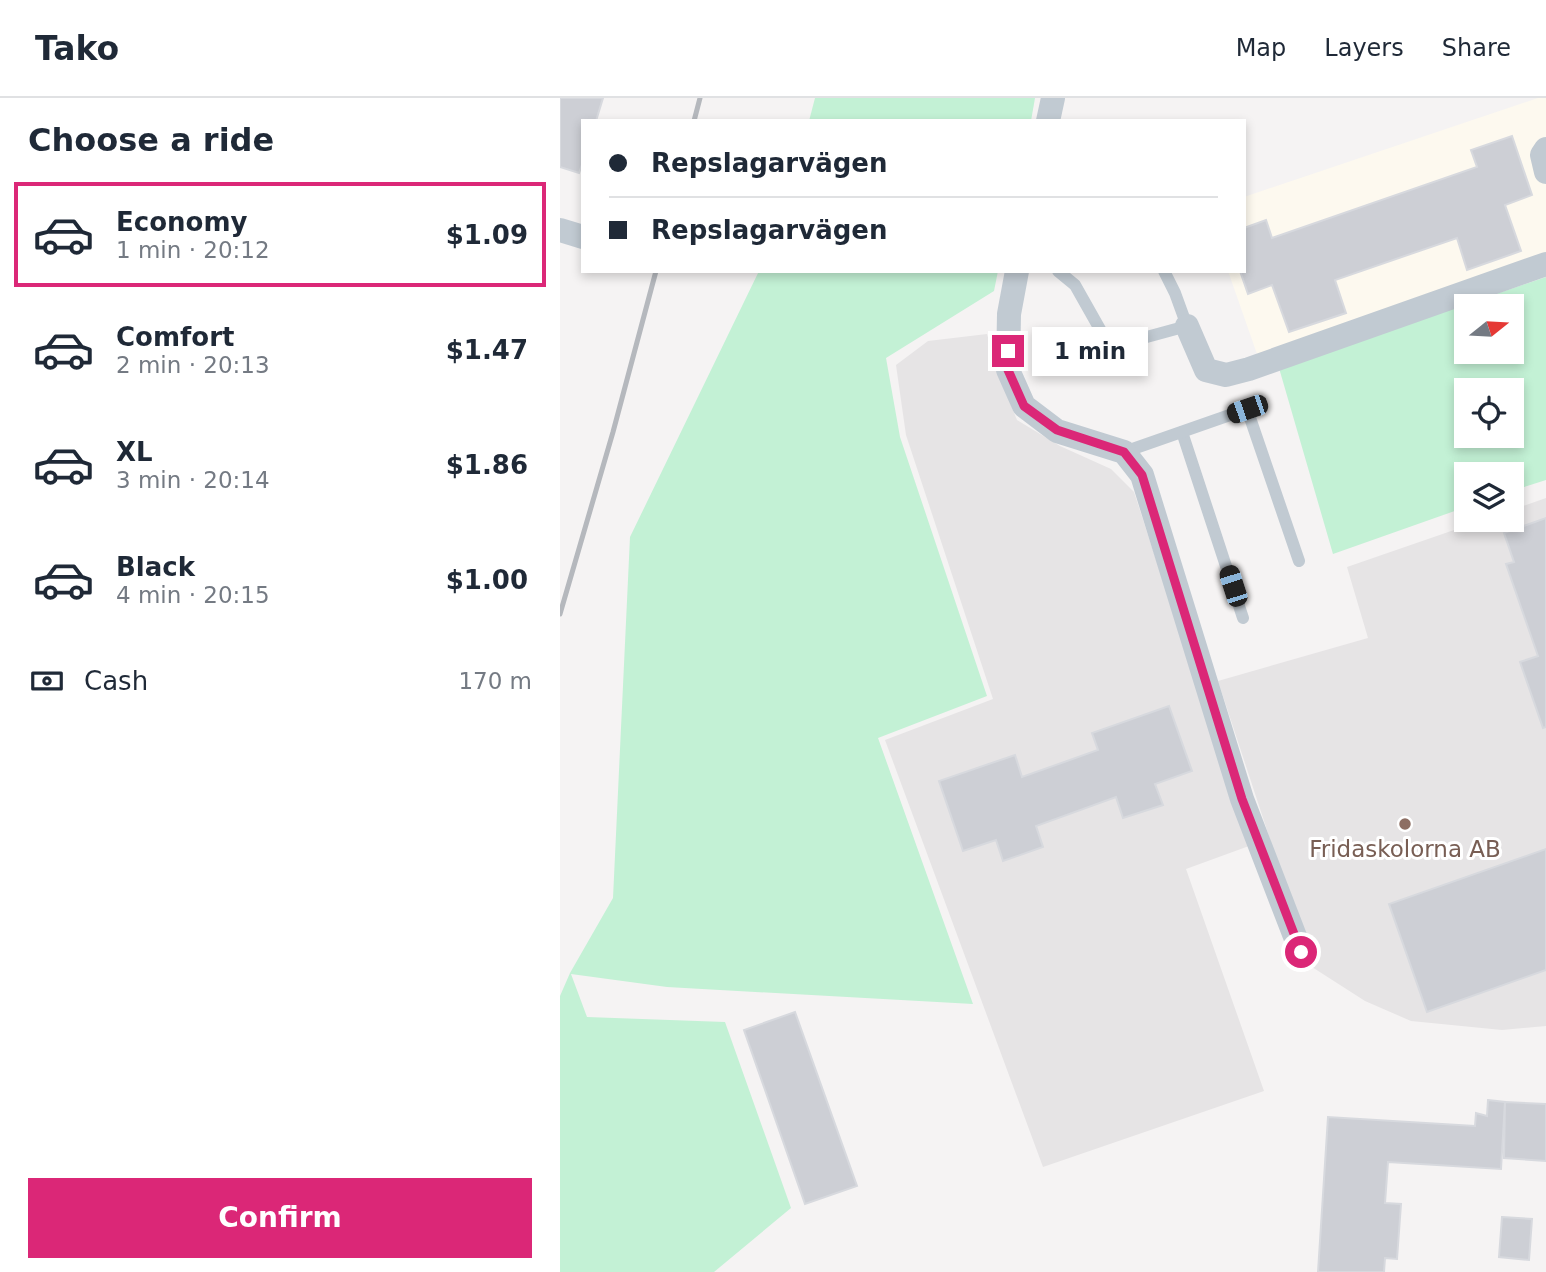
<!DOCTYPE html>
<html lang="en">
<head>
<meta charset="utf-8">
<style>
	:root { --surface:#fff; --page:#f2f2f3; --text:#1f2937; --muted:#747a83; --line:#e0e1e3; --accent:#db2777 }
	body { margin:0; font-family:"DejaVu Sans",sans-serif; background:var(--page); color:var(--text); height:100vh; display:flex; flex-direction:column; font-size:26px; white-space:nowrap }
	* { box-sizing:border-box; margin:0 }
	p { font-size:23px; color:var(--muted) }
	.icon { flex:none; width:38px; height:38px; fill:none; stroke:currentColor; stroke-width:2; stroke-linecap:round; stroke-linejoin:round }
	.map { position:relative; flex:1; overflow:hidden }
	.panel { display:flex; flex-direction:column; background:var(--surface); width:560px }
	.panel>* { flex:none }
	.banner { position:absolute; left:21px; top:21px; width:665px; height:154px; border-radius:0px; box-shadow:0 4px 10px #0003; display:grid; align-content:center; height:154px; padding:0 28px; background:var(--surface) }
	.needle { width:46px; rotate:72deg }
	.fabs { position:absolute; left:894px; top:196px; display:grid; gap:14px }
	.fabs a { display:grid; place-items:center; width:70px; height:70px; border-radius:0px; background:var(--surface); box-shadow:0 4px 10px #0003; font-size:35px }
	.end { position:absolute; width:32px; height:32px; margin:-16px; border:9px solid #db2777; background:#fff; box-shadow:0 0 0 4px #fff }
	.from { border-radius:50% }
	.bubble { position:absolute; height:49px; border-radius:0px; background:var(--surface); box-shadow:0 4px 10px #0003; font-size:23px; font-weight:700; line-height:49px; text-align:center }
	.car { position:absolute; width:21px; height:42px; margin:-21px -10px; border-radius:9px; box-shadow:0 0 5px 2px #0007; background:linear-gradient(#222 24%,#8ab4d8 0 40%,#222 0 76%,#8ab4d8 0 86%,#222 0) }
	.banner b { display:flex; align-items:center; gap:24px; height:66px; font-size:26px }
	.banner b+b { border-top:2px solid var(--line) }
	.banner i { width:18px; height:18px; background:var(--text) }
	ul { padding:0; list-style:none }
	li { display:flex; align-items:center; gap:21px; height:105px; margin:0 14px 10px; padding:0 14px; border:4px solid transparent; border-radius:0px }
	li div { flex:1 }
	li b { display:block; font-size:26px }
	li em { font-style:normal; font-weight:700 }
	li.active { border-color:var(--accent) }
	li>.icon { width:63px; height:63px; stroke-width:1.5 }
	h2 { padding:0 28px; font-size:32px; line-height:84px }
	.pay { display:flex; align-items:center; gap:18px; height:77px; padding:0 28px; font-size:26px }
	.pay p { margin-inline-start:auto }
	.primary-button { display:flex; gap:14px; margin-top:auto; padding:14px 28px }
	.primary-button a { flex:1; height:80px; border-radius:0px; background:var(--accent); color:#fff; font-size:28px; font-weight:700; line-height:80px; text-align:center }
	header { display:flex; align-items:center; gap:42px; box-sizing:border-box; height:98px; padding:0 35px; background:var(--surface); border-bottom:2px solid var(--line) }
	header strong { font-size:33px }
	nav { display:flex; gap:38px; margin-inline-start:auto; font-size:24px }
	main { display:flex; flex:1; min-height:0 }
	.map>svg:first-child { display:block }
	.commercial { fill:#fdf9ef }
	.education { fill:#e6e4e5 }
	.green { fill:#c3f1d5; fill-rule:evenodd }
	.building { fill:#cdcfd5; stroke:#d7d9de; stroke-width:2 }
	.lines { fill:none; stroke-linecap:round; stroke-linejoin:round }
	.lane { stroke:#c1cad2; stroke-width:12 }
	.street { stroke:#c1cad2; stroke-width:24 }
	.rail { stroke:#b5b8bd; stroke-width:5 }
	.route { stroke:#db2777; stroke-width:9 }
	.education-dot { fill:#8d6e63; stroke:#fff; stroke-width:2.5 }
	.labels { text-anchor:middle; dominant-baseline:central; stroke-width:6; stroke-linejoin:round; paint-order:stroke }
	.education-label { font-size:23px; fill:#785e54; stroke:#fff }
</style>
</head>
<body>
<header>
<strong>Tako</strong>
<nav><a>Map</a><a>Layers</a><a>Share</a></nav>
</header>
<main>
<section class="panel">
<h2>Choose a ride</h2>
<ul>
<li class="active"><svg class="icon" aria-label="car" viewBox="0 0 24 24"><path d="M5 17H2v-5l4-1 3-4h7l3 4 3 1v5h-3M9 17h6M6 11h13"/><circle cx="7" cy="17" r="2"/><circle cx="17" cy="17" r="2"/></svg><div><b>Economy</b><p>1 min · 20:12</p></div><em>$1.09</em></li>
<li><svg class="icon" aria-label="car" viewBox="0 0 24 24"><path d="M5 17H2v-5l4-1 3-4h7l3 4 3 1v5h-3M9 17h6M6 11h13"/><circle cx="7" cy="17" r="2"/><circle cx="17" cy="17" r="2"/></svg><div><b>Comfort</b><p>2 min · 20:13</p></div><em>$1.47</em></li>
<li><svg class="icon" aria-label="car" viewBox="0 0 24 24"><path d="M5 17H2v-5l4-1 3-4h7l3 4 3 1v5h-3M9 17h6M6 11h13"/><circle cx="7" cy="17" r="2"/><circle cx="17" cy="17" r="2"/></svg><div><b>XL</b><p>3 min · 20:14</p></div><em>$1.86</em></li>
<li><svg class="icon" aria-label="car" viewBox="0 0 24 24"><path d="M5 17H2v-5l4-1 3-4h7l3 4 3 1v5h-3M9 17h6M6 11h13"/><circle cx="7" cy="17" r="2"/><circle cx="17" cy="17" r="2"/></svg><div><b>Black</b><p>4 min · 20:15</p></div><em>$1.00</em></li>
</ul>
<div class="pay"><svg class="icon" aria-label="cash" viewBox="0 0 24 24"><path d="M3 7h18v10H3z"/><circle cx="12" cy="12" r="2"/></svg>Cash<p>170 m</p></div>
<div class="primary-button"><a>Confirm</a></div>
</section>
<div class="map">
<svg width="986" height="1174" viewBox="0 0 986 1174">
	<rect width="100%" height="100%" fill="#f5f3f3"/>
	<path class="commercial" d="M 978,0 L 986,0 L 986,157 L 697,256 L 668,173 L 684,173 L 684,99 Z"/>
	<g class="education">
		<path d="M 427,236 L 439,278 L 457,322 L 500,348 L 551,371 L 574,394 L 689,748 L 626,771 L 704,993 L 483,1069 L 325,642 L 433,601 L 346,337 L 336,267 L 368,243 Z"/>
		<path d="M 986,400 L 986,928 L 942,932 L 851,923 L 805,903 L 752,869 L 658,583 L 808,540 L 787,469 L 923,422 L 952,422 L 952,412 Z"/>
	</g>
	<g class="green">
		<path d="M 255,0 L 475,0 L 471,23 L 249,23 Z"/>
		<path d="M 199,173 L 438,173 L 434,193 L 326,260 L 340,339 L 427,598 L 318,640 L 413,906 L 107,889 L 11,876 L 27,919 L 165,924 L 231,1110 L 154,1174 L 0,1174 L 0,898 L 10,875 L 53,800 L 70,439 Z"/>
		<path d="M 986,179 L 986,382 L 952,393 L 952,376 L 906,376 L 906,409 L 773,456 L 719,270 ZM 906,208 L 952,208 L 952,254 L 906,254 ZM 906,292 L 952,292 L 952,338 L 906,338 Z"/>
	</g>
	<g class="building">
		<path d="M 0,0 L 43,0 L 36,23 L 23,23 L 23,64 L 19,75 L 0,69 Z"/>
		<path d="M 952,38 L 972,97 L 945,107 L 961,153 L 907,172 L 897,140 L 775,182 L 786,215 L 729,234 L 712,187 L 688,196 L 680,173 L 684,173 L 684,130 L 706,122 L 712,140 L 917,69 L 911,52 Z"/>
		<path d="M 986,420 L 986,629 L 983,630 L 960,564 L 978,558 L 946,466 L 954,464 L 944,435 Z"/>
		<path d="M 609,608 L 632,673 L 595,686 L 603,707 L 563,720 L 556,699 L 476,728 L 483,749 L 443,763 L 436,742 L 403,753 L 379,683 L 455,657 L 462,679 L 538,652 L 532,635 Z"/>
		<path d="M 986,751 L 986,872 L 867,914 L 829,806 Z"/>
		<path d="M 235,914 L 297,1088 L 245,1106 L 184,932 Z"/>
		<path d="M 928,1002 L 945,1004 L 941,1071 L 828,1064 L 825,1105 L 841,1106 L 837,1161 L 825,1160 L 824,1174 L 758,1174 L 768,1019 L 915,1028 L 916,1015 L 927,1018 Z"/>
		<path d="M 945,1004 L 986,1006 L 986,1063 L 944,1060 Z"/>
		<path d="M 942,1119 L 972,1121 L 969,1162 L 939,1159 Z"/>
	</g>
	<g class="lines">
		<g class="lane">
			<path d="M 498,173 L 515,187 L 550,249 L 627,228 L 615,195 L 604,173"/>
			<path d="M 622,334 L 683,520"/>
			<path d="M 564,354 L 687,311 L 739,463"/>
		</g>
		<g class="street">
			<path d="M 488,23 L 493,0"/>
			<path d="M 986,51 L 982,57 L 986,74"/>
			<path d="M 0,132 L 23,139"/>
			<path d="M 457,173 L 449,216 L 448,272 L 464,308 L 497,333 L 564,354 L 582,377 L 682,701 L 741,854"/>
			<path d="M 627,228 L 646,272 L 666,277 L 689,271 L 986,166"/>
		</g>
		<g class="rail">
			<path d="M 134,23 L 140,0"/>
			<path d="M 0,516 L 53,334 L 96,173"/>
		</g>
	</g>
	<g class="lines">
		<path class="route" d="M 448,253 L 448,272 L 464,308 L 497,332 L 564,354 L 582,377 L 682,701 L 741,854"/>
	</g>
	<circle class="education-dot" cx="845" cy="726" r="7"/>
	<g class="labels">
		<g class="education-label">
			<text x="845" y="751">Fridaskolorna AB</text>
		</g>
	</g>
</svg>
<div class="fabs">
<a><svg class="needle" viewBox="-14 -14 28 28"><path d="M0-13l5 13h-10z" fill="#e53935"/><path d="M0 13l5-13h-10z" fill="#747a83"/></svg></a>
<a><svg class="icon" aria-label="locate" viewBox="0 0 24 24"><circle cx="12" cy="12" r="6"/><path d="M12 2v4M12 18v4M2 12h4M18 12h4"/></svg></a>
<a><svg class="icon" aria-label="layers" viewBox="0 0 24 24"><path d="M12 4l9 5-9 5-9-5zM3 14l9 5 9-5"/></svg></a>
</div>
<i class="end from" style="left:741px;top:854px"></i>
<i class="end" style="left:448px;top:253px"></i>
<div class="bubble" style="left:472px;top:229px;width:116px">1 min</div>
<i class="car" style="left:687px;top:311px;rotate:251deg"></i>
<i class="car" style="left:673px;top:488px;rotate:342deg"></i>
<div class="banner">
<b><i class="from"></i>Repslagarvägen</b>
<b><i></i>Repslagarvägen</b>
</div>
</div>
</main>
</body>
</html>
